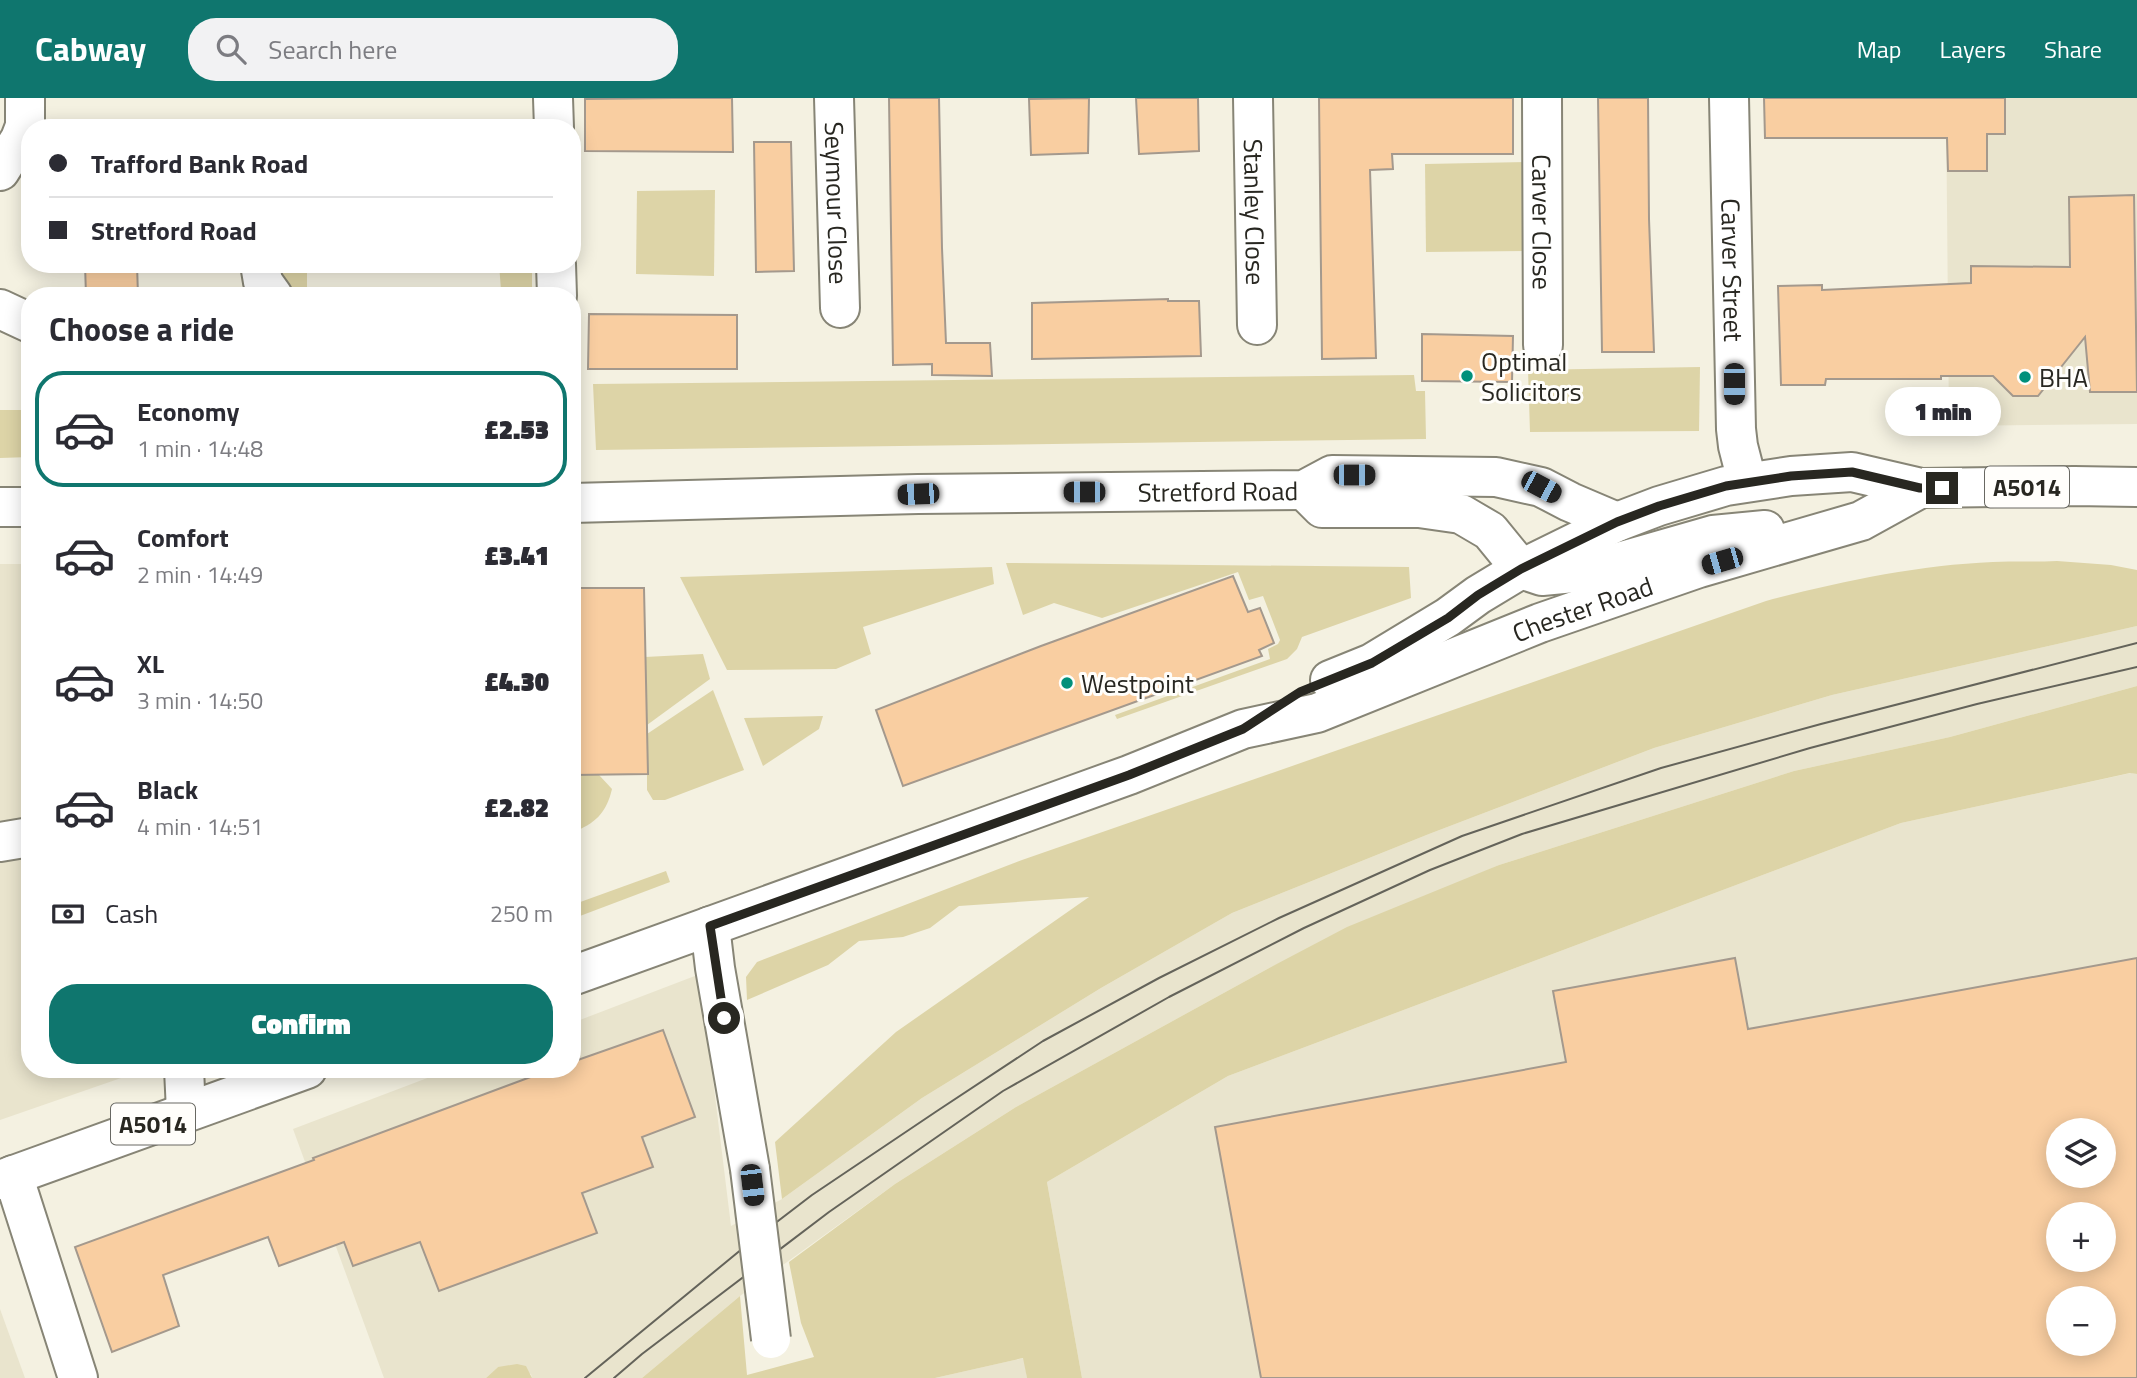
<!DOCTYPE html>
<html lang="en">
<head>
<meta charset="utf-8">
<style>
	:root { --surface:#fff; --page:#f2f2f3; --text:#2b2b33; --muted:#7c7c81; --line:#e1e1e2; --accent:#0f766e }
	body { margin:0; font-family:"Titillium Web",sans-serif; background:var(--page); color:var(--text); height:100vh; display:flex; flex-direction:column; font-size:26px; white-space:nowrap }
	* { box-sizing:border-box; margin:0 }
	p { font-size:23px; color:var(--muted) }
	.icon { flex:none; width:38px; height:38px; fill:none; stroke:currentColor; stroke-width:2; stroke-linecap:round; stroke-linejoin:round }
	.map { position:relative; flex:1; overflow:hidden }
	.details { position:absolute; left:21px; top:189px; width:560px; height:791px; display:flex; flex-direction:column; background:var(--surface); border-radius:28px; box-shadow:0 4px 18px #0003 }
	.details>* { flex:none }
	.banner { position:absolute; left:21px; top:21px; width:560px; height:154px; border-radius:28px; box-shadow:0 4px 18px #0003; display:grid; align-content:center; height:154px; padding:0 28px; background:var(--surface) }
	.controls { position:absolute; left:2046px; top:1020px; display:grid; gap:14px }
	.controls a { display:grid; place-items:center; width:70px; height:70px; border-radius:50%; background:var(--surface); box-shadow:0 4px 18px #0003; font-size:35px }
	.end { position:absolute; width:32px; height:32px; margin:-16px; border:9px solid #282721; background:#fff; box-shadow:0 0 0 4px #fff }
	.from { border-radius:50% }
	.bubble { position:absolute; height:49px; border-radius:24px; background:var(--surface); box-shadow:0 4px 18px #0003; font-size:23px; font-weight:800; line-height:49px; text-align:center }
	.car { position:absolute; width:21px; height:42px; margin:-21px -10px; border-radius:9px; box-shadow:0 0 5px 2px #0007; background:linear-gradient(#222 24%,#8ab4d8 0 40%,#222 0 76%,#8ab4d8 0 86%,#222 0) }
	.banner b { display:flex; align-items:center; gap:24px; height:66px; font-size:26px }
	.banner b+b { border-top:2px solid var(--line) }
	.banner i { width:18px; height:18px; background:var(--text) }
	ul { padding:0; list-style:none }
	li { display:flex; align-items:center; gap:21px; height:116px; margin:0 14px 10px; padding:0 14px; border:4px solid transparent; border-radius:28px }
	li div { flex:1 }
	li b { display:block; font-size:26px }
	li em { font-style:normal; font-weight:800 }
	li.on { border-color:var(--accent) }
	li>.icon { width:63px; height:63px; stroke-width:1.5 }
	h2 { padding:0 28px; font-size:32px; line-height:84px }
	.pay { display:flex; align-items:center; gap:18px; height:77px; padding:0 28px; font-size:26px }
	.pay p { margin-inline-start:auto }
	.action { display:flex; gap:14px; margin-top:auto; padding:14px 28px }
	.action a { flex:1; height:80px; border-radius:28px; background:var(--accent); color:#fff; font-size:28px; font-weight:800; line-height:80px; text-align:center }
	header { display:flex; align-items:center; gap:42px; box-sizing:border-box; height:98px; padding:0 35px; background:var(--accent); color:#fff }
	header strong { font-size:33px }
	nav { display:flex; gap:38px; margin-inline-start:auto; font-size:24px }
	.search { width:490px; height:63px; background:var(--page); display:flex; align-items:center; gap:18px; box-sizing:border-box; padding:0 24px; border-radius:28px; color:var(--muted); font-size:26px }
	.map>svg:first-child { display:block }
	.built { fill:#e9e4cd; fill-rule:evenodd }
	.green { fill:#ddd4a7 }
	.building { fill:#f9cea1; stroke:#a4998d; stroke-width:2; fill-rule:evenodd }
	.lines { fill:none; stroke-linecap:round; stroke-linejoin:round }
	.minor-casing { stroke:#878576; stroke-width:42 }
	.primary-casing { stroke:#878576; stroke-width:42 }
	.minor { stroke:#fff; stroke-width:38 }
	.primary { stroke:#fff; stroke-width:38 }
	.tram { stroke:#64635a; stroke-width:2 }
	.minor-bridge-casing { stroke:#878576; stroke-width:42; stroke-linecap:butt }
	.minor-bridge { stroke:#fff; stroke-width:38 }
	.route { stroke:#282721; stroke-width:9 }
	.poi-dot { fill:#01907b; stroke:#fffefb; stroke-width:2.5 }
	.labels { text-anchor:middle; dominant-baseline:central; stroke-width:6; stroke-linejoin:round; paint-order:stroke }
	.shield { fill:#fffefb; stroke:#686862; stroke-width:2 }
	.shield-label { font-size:24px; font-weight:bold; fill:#282721 }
	.street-label { font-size:26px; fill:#282721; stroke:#fffefb }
	.poi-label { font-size:26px; fill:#282721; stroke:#fffefb; text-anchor:start }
</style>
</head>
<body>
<header>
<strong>Cabway</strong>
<div class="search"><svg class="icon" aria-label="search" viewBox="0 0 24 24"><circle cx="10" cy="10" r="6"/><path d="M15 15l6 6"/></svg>Search here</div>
<nav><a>Map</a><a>Layers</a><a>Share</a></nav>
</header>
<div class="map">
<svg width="2137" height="1280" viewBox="0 0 2137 1280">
	<rect width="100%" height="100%" fill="#f4f1e1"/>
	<g class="built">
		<path d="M 1946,0 L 2137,0 L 2137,326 L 1949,328 Z"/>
		<path d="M 0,466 L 30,466 L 30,971 L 147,971 L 0,1022 Z"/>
		<path d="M 2137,528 L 2137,588 L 1950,639 L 1794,673 L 1499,767 L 1271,869 L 1016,1009 L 895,1086 L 740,1198 L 642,1280 L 532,1280 L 531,1276 L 498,1269 L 486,1280 L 384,1280 L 293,1031 L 451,971 L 572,971 L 572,925 L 700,876 L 731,1128 L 782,1101 L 922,1000 L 1101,890 L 1232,815 L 1429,736 L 1654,650 L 1832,597 Z"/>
		<path d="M 2131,675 L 2137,676 L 2137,1280 L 1082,1280 L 1047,1084 L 1228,978 L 1901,725 ZM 2058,1032 L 2104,1032 L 2104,1078 L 2058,1078 ZM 2058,1116 L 2104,1116 L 2104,1162 L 2058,1162 ZM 2058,1200 L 2104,1200 L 2104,1246 L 2058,1246 Z"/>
		<path d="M 0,1211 L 25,1280 L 0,1280 Z"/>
		<path d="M 1024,1260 L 1027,1280 L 935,1280 Z"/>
	</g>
	<g class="green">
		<path d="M 1528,64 L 1527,153 L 1426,154 L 1425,66 Z"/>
		<path d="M 715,92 L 714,178 L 636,176 L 637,93 Z"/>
		<path d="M 276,166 L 307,166 L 307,194 L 292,195 L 282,192 Z"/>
		<path d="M 499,166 L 532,166 L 532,191 L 501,192 Z"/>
		<path d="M 1700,269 L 1699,333 L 1530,334 L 1528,272 Z"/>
		<path d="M 1414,277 L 1416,293 L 1425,293 L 1426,341 L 596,352 L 593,286 Z"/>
		<path d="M 0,312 L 30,312 L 30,359 L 0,360 Z"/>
		<path d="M 2057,463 L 2111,467 L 2137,472 L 2137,528 L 1832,597 L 1654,650 L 1429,736 L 1232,815 L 1101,890 L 922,1000 L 782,1101 L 775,1044 L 896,934 L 1089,799 L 959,808 L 930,830 L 903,839 L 859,843 L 828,867 L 747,902 L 746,879 L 757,864 L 1022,762 L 1766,503 C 1838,484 1918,467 1993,464 C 2014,463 2036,464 2057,463 Z"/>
		<path d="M 1006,465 L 1409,469 L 1411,500 L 1302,539 L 1297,551 L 1287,561 L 1117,621 L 1115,617 L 1270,561 L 1268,551 L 1278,546 L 1280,542 L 1263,498 L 1249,502 L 1238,474 L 1102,520 L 1054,505 L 1023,517 Z"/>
		<path d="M 992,469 L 994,486 L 863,529 L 871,556 L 836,571 L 727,572 L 680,479 Z"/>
		<path d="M 703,556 L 710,581 L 647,627 L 645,559 Z"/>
		<path d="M 2137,588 L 2137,676 L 2130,675 L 1901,725 L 1228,978 L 1047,1084 L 1082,1280 L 1027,1280 L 1023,1260 L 935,1280 L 642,1280 L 740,1198 L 747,1277 L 814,1259 L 801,1225 L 789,1164 L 895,1086 L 1016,1009 L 1271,869 L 1347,829 L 1499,767 L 1794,673 L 1950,639 Z"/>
		<path d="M 713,592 L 744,672 L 665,702 L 653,702 L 647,692 L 647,636 Z"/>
		<path d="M 823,618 L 819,631 L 763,668 L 744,620 Z"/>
		<path d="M 572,677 L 599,677 L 612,691 C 606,716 595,725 572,735 Z"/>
		<path d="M 666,773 L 670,784 L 572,821 L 572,807 Z"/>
		<path d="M 517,1266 L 526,1268 L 532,1280 L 486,1280 L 498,1269 Z"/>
	</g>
	<g class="building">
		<path d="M 673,0 L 732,0 L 733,54 L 585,53 L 585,1 Z"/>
		<path d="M 889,0 L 939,0 L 942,150 L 946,245 L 990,245 L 992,278 L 932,277 L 932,266 L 893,267 Z"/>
		<path d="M 1089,0 L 1088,55 L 1031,57 L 1029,1 Z"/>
		<path d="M 1136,0 L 1198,0 L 1199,53 L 1139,56 Z"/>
		<path d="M 1319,0 L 1513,0 L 1513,56 L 1392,56 L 1393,71 L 1370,72 L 1376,260 L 1322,261 Z"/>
		<path d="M 1598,0 L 1648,0 L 1649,121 L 1654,254 L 1602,254 Z"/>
		<path d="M 1764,0 L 2005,0 L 2005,36 L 1987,36 L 1987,73 L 1948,73 L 1947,40 L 1765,40 Z"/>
		<path d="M 754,44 L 791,44 L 794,173 L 756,174 Z"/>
		<path d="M 2134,97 L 2137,294 L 2090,294 L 2085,239 L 2038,298 L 2013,298 L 1993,278 L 1941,278 L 1941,281 L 1826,281 L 1825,287 L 1781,287 L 1778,188 L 1822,187 L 1822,192 L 1971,185 L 1971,168 L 2070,169 L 2069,99 Z"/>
		<path d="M 85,166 L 137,166 L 138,198 L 86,198 Z"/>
		<path d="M 1168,201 L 1168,203 L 1199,203 L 1201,258 L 1032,261 L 1032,205 Z"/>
		<path d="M 589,216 L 737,217 L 737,271 L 588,271 Z"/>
		<path d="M 1422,236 L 1513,238 L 1512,284 L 1422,283 Z"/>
		<path d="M 1233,478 L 1248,514 L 1260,510 L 1274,545 L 1259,552 L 1262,558 L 903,688 L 876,612 L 1041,548 Z"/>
		<path d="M 572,490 L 644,490 L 648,676 L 572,677 Z"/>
		<path d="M 1735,860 L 1748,931 L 2137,860 L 2137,1280 L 1261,1280 L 1215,1029 L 1566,964 L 1553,893 ZM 2058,1032 L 2104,1032 L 2104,1078 L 2058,1078 ZM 2058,1116 L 2104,1116 L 2104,1162 L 2058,1162 ZM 2058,1200 L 2104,1200 L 2104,1246 L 2058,1246 Z"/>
		<path d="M 663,932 L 695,1019 L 642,1039 L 653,1069 L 582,1095 L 597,1135 L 439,1193 L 420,1144 L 353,1168 L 344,1144 L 279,1168 L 268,1139 L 163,1177 L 179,1228 L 112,1254 L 75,1149 L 314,1062 L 313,1060 L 552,971 L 572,971 L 572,964 Z"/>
	</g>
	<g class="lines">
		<defs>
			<g id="minor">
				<path d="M 553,0 L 554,30"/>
				<path id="s1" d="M 834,0 L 840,210"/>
				<path id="s2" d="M 1253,0 L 1257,227"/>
				<path id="s3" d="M 1542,0 L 1543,247"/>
				<path id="s4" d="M 1729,0 L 1736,331 L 1738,348 L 1747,383"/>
				<path d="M 0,73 L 20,41 L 25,28 L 25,0"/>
				<path d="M 260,166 L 263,184 L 273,198"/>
				<path d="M 556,166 L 557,198"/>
				<path d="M 0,211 L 30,225"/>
				<path d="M 0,744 L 30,739"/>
				<path d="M 710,828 L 715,870 L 750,1071"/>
				<path d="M 184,971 L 186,1013"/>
				<path d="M 13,1077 L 78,1280"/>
			</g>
			<g id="primary">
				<path d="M 1304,392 L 1322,410 L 1419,410 L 1461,416 L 1490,433 L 1521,471 L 1542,478 L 1584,474 L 1713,437 L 1765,432"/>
				<path id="s5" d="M 572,405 L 918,396 L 1304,392 L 1332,377 L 1496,379 L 1541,389 L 1570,404 L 1617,424"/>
				<path d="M 0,409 L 30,409"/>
				<path d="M 1330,582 L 1372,565 L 1448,519 L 1478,497 L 1521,471 L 1617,424 L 1659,408 L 1726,388 L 1791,378 L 1852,374 L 1921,390 L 2074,388 L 2137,389"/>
				<path id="s6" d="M 572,878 L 1129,677 L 1243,631 L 1317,615 L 1540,525 L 1699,470 L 1861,423 L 1921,390"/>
				<path d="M 0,1082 L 307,971"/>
			</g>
		</defs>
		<use href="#minor" class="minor-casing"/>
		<use href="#primary" class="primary-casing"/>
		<use href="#minor" class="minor"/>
		<use href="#primary" class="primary"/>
		<g class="tram">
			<path d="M 585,1280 L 748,1146 L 812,1097 L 937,1013 L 1043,943 L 1159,880 L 1279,820 L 1462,738 L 1661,670 L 1821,626 L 2137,545"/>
			<path d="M 614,1280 L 642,1256 L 829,1114 L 1003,993 L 1169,899 L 1304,830 L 1430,772 L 1522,736 L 1810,650 L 1977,606 L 2137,569"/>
		</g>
		<defs>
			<path id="minor-bridge" d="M 750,1071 L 771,1241"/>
		</defs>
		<use href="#minor-bridge" class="minor-bridge-casing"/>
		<use href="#minor-bridge" class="minor-bridge"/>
	</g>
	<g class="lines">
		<path class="route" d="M 724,920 L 710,828 L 1129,677 L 1243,631 L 1300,594 L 1372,565 L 1448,520 L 1478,497 L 1521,471 L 1617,424 L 1659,408 L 1726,388 L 1791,378 L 1852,374 L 1920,390 L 1942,390"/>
	</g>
	<g class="poi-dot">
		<circle cx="1467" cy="278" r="7"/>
		<circle cx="2025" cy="279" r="7"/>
		<circle cx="1067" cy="585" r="7"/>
	</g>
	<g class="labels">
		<g class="shield">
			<rect x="1985" y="368.5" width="84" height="41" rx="5"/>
			<rect x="111" y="1005.5" width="84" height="41" rx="5"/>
		</g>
		<g class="shield-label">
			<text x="2027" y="389">A5014</text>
			<text x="153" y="1026">A5014</text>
		</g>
		<g class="street-label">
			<text stroke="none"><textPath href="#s1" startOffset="105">Seymour Close</textPath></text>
			<text stroke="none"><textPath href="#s2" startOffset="114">Stanley Close</textPath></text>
			<text stroke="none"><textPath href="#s3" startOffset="124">Carver Close</textPath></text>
			<text stroke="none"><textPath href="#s4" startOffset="172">Carver Street</textPath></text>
			<text stroke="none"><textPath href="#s5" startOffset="646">Stretford Road</textPath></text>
			<text stroke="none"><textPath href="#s6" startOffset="1076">Chester Road</textPath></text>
		</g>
		<g class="poi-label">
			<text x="1481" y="263">Optimal<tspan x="1481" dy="30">Solicitors</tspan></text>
			<text x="2039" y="279">BHA</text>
			<text x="1081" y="585">Westpoint</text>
		</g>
	</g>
</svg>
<div class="controls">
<a><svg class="icon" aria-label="layers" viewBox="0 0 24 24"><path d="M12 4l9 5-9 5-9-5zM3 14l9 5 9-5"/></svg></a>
<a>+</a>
<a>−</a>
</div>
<i class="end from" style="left:724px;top:920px"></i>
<i class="end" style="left:1942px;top:390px"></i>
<div class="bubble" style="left:1885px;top:289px;width:116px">1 min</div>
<i class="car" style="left:1734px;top:286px;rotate:180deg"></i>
<i class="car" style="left:1354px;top:377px;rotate:90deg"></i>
<i class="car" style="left:1541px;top:389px;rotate:118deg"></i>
<i class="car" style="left:1084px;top:394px;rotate:270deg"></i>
<i class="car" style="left:918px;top:396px;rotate:268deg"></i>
<i class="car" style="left:1722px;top:463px;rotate:254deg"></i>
<i class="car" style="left:752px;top:1087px;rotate:173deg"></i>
<div class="banner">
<b><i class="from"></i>Trafford Bank Road</b>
<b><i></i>Stretford Road</b>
</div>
<section class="details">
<h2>Choose a ride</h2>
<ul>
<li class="on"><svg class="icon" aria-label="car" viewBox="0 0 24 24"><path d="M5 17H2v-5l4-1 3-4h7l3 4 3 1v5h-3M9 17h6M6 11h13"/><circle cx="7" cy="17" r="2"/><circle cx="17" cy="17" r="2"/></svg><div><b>Economy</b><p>1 min · 14:48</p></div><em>£2.53</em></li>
<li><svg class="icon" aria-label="car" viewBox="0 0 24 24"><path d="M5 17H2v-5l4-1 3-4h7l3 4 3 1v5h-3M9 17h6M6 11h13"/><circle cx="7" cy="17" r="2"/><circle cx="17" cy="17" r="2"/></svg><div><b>Comfort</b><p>2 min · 14:49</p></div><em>£3.41</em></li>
<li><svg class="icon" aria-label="car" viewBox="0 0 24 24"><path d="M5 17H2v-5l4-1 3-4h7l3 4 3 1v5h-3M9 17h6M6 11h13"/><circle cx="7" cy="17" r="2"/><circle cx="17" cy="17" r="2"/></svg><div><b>XL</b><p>3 min · 14:50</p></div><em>£4.30</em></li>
<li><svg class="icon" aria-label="car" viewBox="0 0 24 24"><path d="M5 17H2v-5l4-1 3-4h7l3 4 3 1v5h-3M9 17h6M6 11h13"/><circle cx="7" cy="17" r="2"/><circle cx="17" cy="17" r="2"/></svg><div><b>Black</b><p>4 min · 14:51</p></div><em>£2.82</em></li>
</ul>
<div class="pay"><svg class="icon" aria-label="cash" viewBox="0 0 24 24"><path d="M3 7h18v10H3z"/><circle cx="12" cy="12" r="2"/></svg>Cash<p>250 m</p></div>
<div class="action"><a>Confirm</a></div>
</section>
</div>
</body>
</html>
